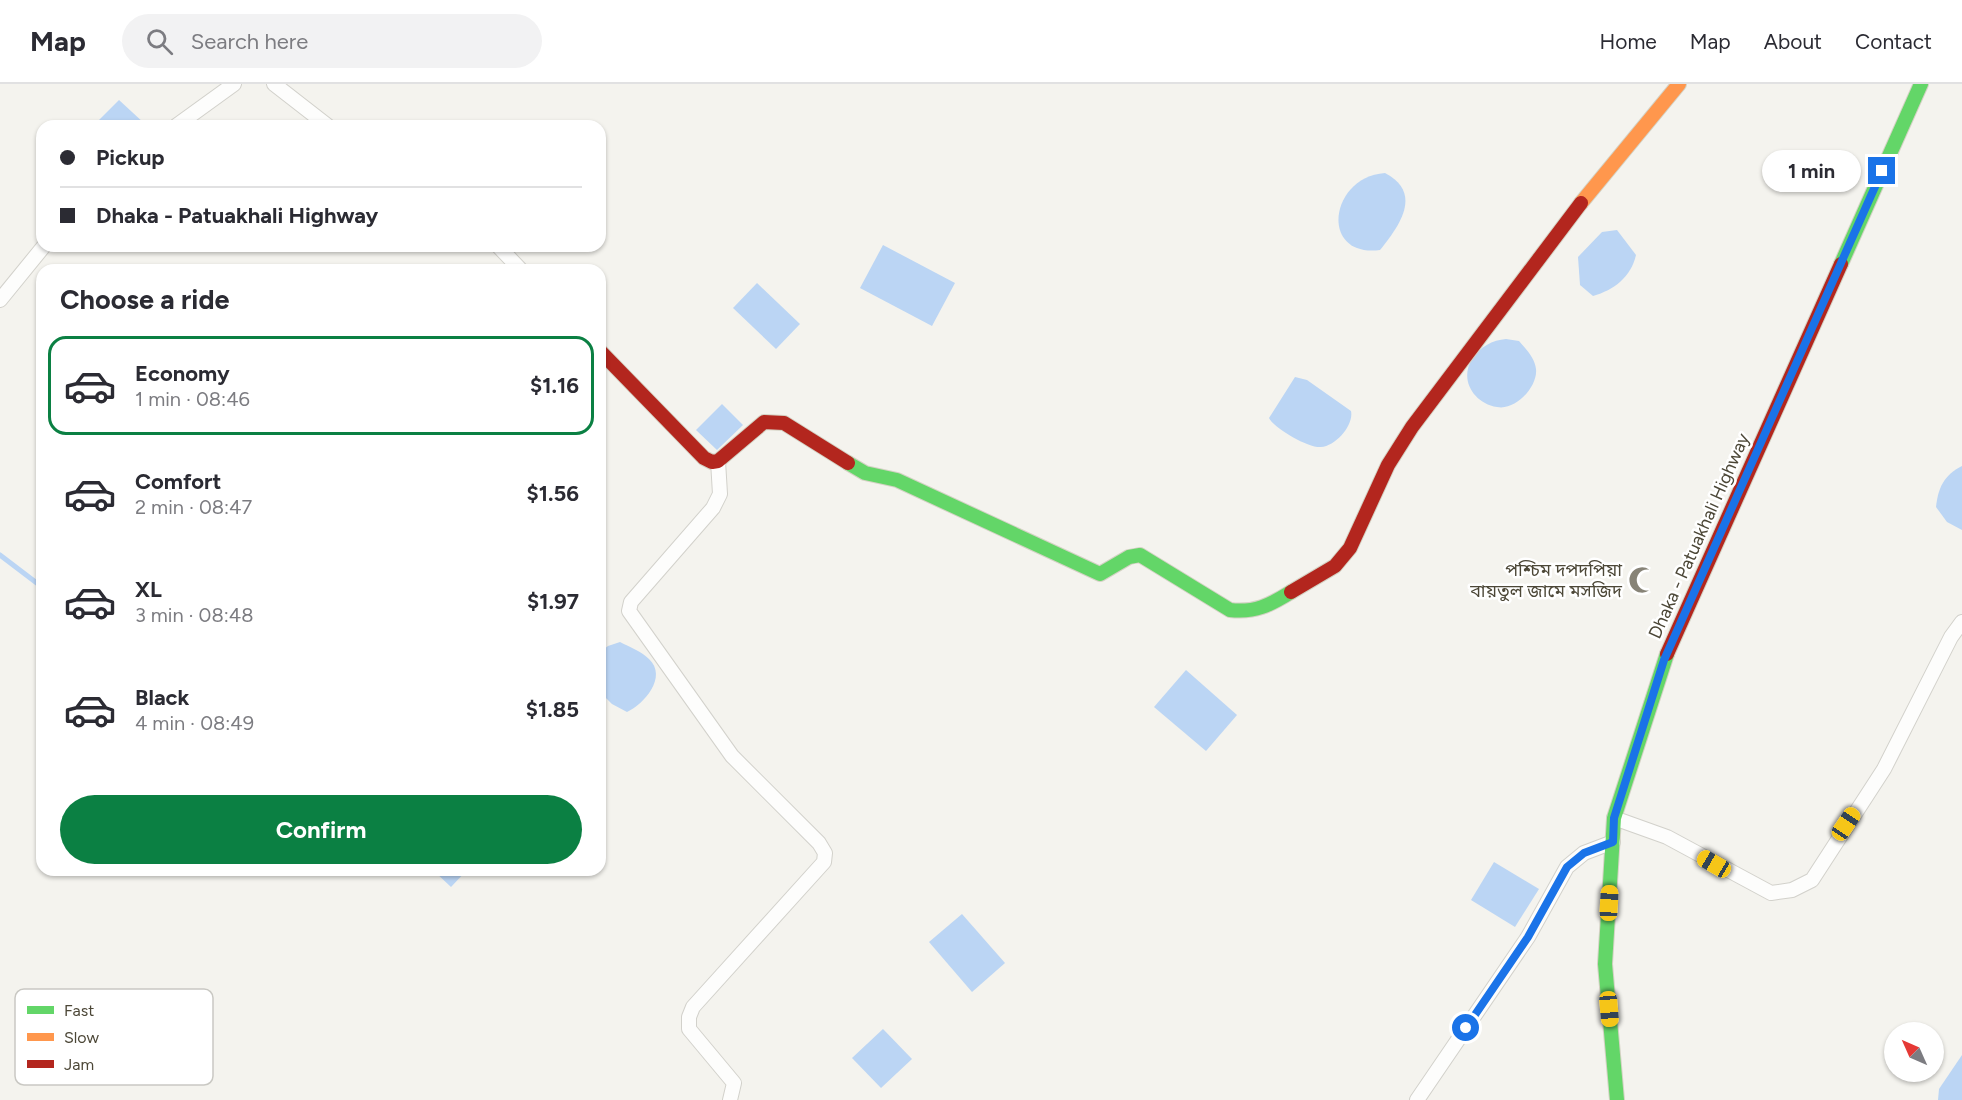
<!DOCTYPE html>
<html lang="en">
<head>
<meta charset="utf-8">
<style>
	:root { --surface:#fff; --page:#f2f2f3; --text:#2b2b33; --muted:#7c7c81; --line:#e1e1e2; --accent:#0b8043 }
	body { margin:0; font-family:Figtree,"Noto Sans Bengali",sans-serif; background:var(--page); color:var(--text); height:100vh; display:flex; flex-direction:column; font-size:22px; white-space:nowrap }
	* { box-sizing:border-box; margin:0 }
	p { font-size:20px; color:var(--muted) }
	.icon { flex:none; width:33px; height:33px; fill:none; stroke:currentColor; stroke-width:2; stroke-linecap:round; stroke-linejoin:round }
	.map { position:relative; flex:1; overflow:hidden }
	.panel { position:absolute; left:36px; top:180px; width:570px; height:612px; display:flex; flex-direction:column; background:var(--surface); border-radius:18px; box-shadow:0 2px 4px #0004 }
	.panel>* { flex:none }
	.hud { position:absolute; left:36px; top:36px; width:570px; height:132px; border-radius:18px; box-shadow:0 2px 4px #0004; display:grid; align-content:center; height:132px; padding:0 24px; background:var(--surface) }
	.needle { width:39px; rotate:315deg }
	.buttons { position:absolute; left:1884px; top:938px; display:grid; gap:12px }
	.buttons a { display:grid; place-items:center; width:60px; height:60px; border-radius:50%; background:var(--surface); box-shadow:0 2px 4px #0004; font-size:30px }
	.end { position:absolute; width:27px; height:27px; margin:-14px; border:8px solid #1a73e8; background:#fff; box-shadow:0 0 0 3px #fff }
	.from { border-radius:50% }
	.bubble { position:absolute; height:42px; border-radius:21px; background:var(--surface); box-shadow:0 2px 4px #0004; font-size:20px; font-weight:700; line-height:42px; text-align:center }
	.car { position:absolute; width:18px; height:36px; margin:-18px -9px; border-radius:8px; box-shadow:0 0 4px 2px #0007; background:linear-gradient(#f5c518 24%,#345 0 40%,#f5c518 0 76%,#345 0 86%,#f5c518 0) }
	.hud b { display:flex; align-items:center; gap:21px; height:57px; font-size:22px }
	.hud b+b { border-top:2px solid var(--line) }
	.hud i { width:15px; height:15px; background:var(--text) }
	ul { padding:0; list-style:none }
	li { display:flex; align-items:center; gap:18px; height:99px; margin:0 12px 9px; padding:0 12px; border:3px solid transparent; border-radius:18px }
	li div { flex:1 }
	li b { display:block; font-size:22px }
	li em { font-style:normal; font-weight:700 }
	li.on { border-color:var(--accent) }
	li>.icon { width:54px; height:54px; stroke-width:1.5 }
	h2 { padding:0 24px; font-size:27px; line-height:72px }
	.primary-button { display:flex; gap:12px; margin-top:auto; padding:12px 24px }
	.primary-button a { flex:1; height:69px; border-radius:36px; background:var(--accent); color:#fff; font-size:24px; font-weight:700; line-height:69px; text-align:center }
	header { display:flex; align-items:center; gap:36px; box-sizing:border-box; height:84px; padding:0 30px; background:var(--surface); border-bottom:2px solid var(--line) }
	header strong { font-size:28px }
	nav { display:flex; gap:33px; margin-inline-start:auto; font-size:21px }
	.search { width:420px; height:54px; background:var(--page); display:flex; align-items:center; gap:15px; box-sizing:border-box; padding:0 21px; border-radius:33px; color:var(--muted); font-size:22px }
	.map>svg:first-child { display:block }
	.water { fill:#bbd5f4 }
	.lines { fill:none; stroke-linecap:round; stroke-linejoin:round }
	.stream { stroke:#bbd5f4; stroke-width:5 }
	.street-casing { stroke:#d2d1cb; stroke-width:16 }
	.fast-casing { stroke:#d4d2c4; stroke-width:16 }
	.slow-casing { stroke:#d4d2c4; stroke-width:16 }
	.jam-casing { stroke:#d4d2c4; stroke-width:16 }
	.street { stroke:#fdfdfc; stroke-width:14 }
	.fast { stroke:#63d668; stroke-width:14 }
	.slow { stroke:#ff974d; stroke-width:14 }
	.jam { stroke:#b3261e; stroke-width:14 }
	.route { stroke:#1a73e8; stroke-width:8 }
	.labels { text-anchor:middle; dominant-baseline:central; stroke-width:5; stroke-linejoin:round; paint-order:stroke }
	.street-label { font-size:18px; fill:#4c4737; stroke:#fff }
	.poi-label { font-size:18px; fill:#4c4737; stroke:#fff; text-anchor:end }
	.key { fill:#fff; stroke:#c9c8c3; stroke-width:1.5 }
	.key-label { font-size:16px; fill:#4c4737 }
</style>
</head>
<body>
<header>
<strong>Map</strong>
<div class="search"><svg class="icon" aria-label="search" viewBox="0 0 24 24"><circle cx="10" cy="10" r="6"/><path d="M15 15l6 6"/></svg>Search here</div>
<nav><a>Home</a><a>Map</a><a>About</a><a>Contact</a></nav>
</header>
<div class="map">
<svg width="1962" height="1016" viewBox="0 0 1962 1016">
	<rect width="100%" height="100%" fill="#f4f3ee"/>
	<g class="water">
		<path d="M 119,16 L 145,40 L 144,42 L 99,42 L 96,39 Z"/>
		<path d="M 1385,89 C 1423,109 1400,141 1380,166 C 1319,174 1329,93 1385,89 Z"/>
		<path d="M 1617,146 L 1636,171 C 1631,193 1614,206 1593,212 L 1580,201 L 1578,173 L 1602,148 Z"/>
		<path d="M 883,161 L 955,199 L 932,242 L 860,204 Z"/>
		<path d="M 757,199 L 800,240 L 776,265 L 733,224 Z"/>
		<path d="M 1506,255 L 1519,257 C 1526,265 1535,274 1536,285 C 1538,302 1516,327 1497,323 C 1474,319 1459,296 1472,275 C 1479,263 1493,256 1506,255 Z"/>
		<path d="M 1295,293 L 1307,296 L 1351,327 C 1354,341 1336,362 1321,363 C 1308,364 1274,344 1269,334 Z"/>
		<path d="M 722,320 L 743,341 L 717,366 L 696,346 Z"/>
		<path d="M 1962,382 L 1962,446 L 1947,438 L 1936,423 C 1938,404 1944,391 1962,382 Z"/>
		<path d="M 620,558 C 630,563 642,568 649,575 C 668,593 644,620 627,628 L 612,620 L 600,608 L 600,568 L 608,562 Z"/>
		<path d="M 1186,586 L 1237,631 L 1206,667 L 1154,623 Z"/>
		<path d="M 1494,778 L 1539,805 L 1515,843 L 1471,816 Z"/>
		<path d="M 433,786 L 467,786 L 451,803 Z"/>
		<path d="M 962,830 L 1005,879 L 972,908 L 929,858 Z"/>
		<path d="M 883,945 L 912,975 L 881,1004 L 852,974 Z"/>
		<path d="M 1962,971 L 1962,1016 L 1938,1016 L 1939,1005 Z"/>
	</g>
	<g class="lines">
		<path class="stream" d="M 0,471 L 42,503"/>
		<defs>
			<g id="street">
				<path d="M 274,0 L 328,42"/>
				<path d="M 176,42 L 234,0"/>
				<path d="M 498,162 L 521,186"/>
				<path d="M 0,216 L 44,162"/>
				<path d="M 718,377 L 720,410 L 713,424 L 631,518 L 629,527 L 732,672 L 819,759 L 825,769 L 824,778 L 693,923 L 689,933 L 689,945 L 734,999 L 730,1016"/>
				<path d="M 1614,734 L 1667,753 L 1771,809 L 1792,806 L 1812,796 L 1884,685 L 1951,553 L 1962,538"/>
				<path d="M 1417,1016 L 1528,853 L 1567,783 L 1584,769 L 1613,758"/>
			</g>
			<g id="fast">
				<path d="M 1841,180 L 1921,0"/>
				<path d="M 848,379 L 865,389 L 897,396 L 1100,490 L 1129,473 L 1140,471 L 1230,526 C 1255,529 1270,521 1291,508"/>
				<path d="M 1617,1016 L 1605,880 L 1614,734 L 1667,570"/>
			</g>
			<path id="slow" d="M 1581,119 L 1679,0"/>
			<g id="jam">
				<path d="M 600,267 L 704,374 L 712,378 L 718,377 L 764,338 L 784,339 L 848,379"/>
				<path d="M 1291,508 L 1335,482 L 1350,464 L 1388,381 L 1412,343 L 1581,119"/>
				<path d="M 1667,570 L 1841,180"/>
			</g>
		</defs>
		<use href="#street" class="street-casing"/>
		<use href="#fast" class="fast-casing"/>
		<use href="#slow" class="slow-casing"/>
		<use href="#jam" class="jam-casing"/>
		<use href="#street" class="street"/>
		<use href="#fast" class="fast"/>
		<use href="#slow" class="slow"/>
		<use href="#jam" class="jam"/>
	</g>
	<g class="lines">
		<path class="route" d="M 1466,944 L 1528,853 L 1567,783 L 1584,769 L 1613,758 L 1614,734 L 1664,576 L 1882,87"/>
	</g>
	<defs>
		<symbol id="mosque-bare" viewBox="-9 -9 18 18"><path d="M3.5-4.9A6 6 0 1 0 3.5 4.9A5 5 0 1 1 3.5-4.9Z" fill="#878377" stroke="#fff" stroke-width="2.5" paint-order="stroke"/></symbol>
	</defs>
	<g fill-rule="evenodd">
		<use href="#mosque-bare" x="1623" y="477" width="38" height="38"/>
	</g>
	<g class="labels">
		<g class="street-label">
			<text transform="translate(1699 452) rotate(-66)">Dhaka - Patuakhali Highway</text>
		</g>
		<g class="poi-label">
			<text x="1622" y="486">পশ্চিম দপদপিয়া<tspan x="1622" dy="21">বায়তুল জামে মসজিদ</tspan></text>
		</g>
	</g>
	<rect x="15" y="905" width="198" height="96" rx="9" class="key"/>
	<rect x="27" y="922" width="27" height="8" fill="#63d668"/>
	<rect x="27" y="949" width="27" height="8" fill="#ff974d"/>
	<rect x="27" y="976" width="27" height="8" fill="#b3261e"/>
	<g class="key-label">
		<text x="64" y="932">Fast</text>
		<text x="64" y="959">Slow</text>
		<text x="64" y="986">Jam</text>
	</g>
</svg>
<div class="buttons">
<a><svg class="needle" viewBox="-14 -14 28 28"><path d="M0-13l5 13h-10z" fill="#e53935"/><path d="M0 13l5-13h-10z" fill="#7c7c81"/></svg></a>
</div>
<i class="end from" style="left:1466px;top:944px"></i>
<i class="end" style="left:1882px;top:87px"></i>
<div class="bubble" style="left:1762px;top:66px;width:99px">1 min</div>
<i class="car" style="left:1846px;top:740px;rotate:34deg"></i>
<i class="car" style="left:1714px;top:780px;rotate:300deg"></i>
<i class="car" style="left:1609px;top:819px;rotate:3deg"></i>
<i class="car" style="left:1609px;top:925px;rotate:175deg"></i>
<div class="hud">
<b><i class="from"></i>Pickup</b>
<b><i></i>Dhaka - Patuakhali Highway</b>
</div>
<section class="panel">
<h2>Choose a ride</h2>
<ul>
<li class="on"><svg class="icon" aria-label="car" viewBox="0 0 24 24"><path d="M5 17H2v-5l4-1 3-4h7l3 4 3 1v5h-3M9 17h6M6 11h13"/><circle cx="7" cy="17" r="2"/><circle cx="17" cy="17" r="2"/></svg><div><b>Economy</b><p>1 min · 08:46</p></div><em>$1.16</em></li>
<li><svg class="icon" aria-label="car" viewBox="0 0 24 24"><path d="M5 17H2v-5l4-1 3-4h7l3 4 3 1v5h-3M9 17h6M6 11h13"/><circle cx="7" cy="17" r="2"/><circle cx="17" cy="17" r="2"/></svg><div><b>Comfort</b><p>2 min · 08:47</p></div><em>$1.56</em></li>
<li><svg class="icon" aria-label="car" viewBox="0 0 24 24"><path d="M5 17H2v-5l4-1 3-4h7l3 4 3 1v5h-3M9 17h6M6 11h13"/><circle cx="7" cy="17" r="2"/><circle cx="17" cy="17" r="2"/></svg><div><b>XL</b><p>3 min · 08:48</p></div><em>$1.97</em></li>
<li><svg class="icon" aria-label="car" viewBox="0 0 24 24"><path d="M5 17H2v-5l4-1 3-4h7l3 4 3 1v5h-3M9 17h6M6 11h13"/><circle cx="7" cy="17" r="2"/><circle cx="17" cy="17" r="2"/></svg><div><b>Black</b><p>4 min · 08:49</p></div><em>$1.85</em></li>
</ul>
<div class="primary-button"><a>Confirm</a></div>
</section>
</div>
</body>
</html>
